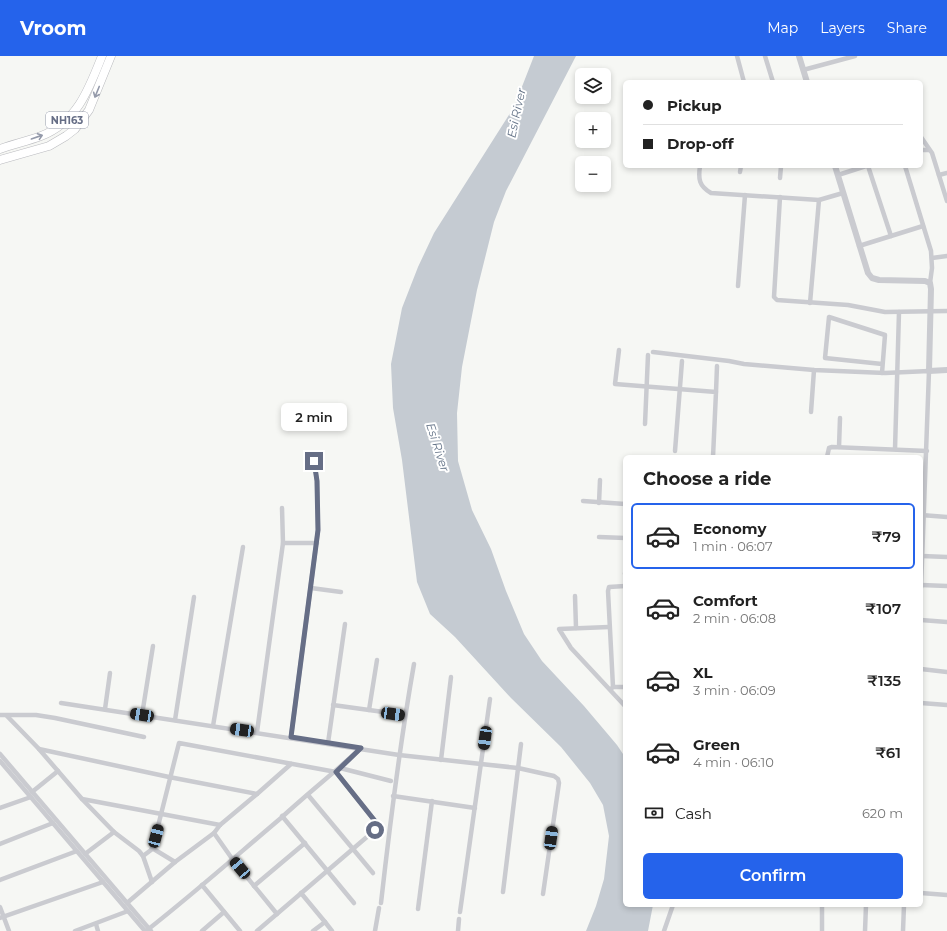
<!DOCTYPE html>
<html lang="en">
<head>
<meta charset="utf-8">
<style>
	:root { --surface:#fff; --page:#f6f6f6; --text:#222; --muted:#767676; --line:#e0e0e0; --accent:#2563eb }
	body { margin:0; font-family:Montserrat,sans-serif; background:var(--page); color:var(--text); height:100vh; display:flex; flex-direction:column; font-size:15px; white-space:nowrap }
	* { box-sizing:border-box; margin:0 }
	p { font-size:13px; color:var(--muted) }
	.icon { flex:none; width:22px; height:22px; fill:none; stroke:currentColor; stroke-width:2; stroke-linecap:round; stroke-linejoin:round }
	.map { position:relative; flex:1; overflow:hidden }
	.drawer { position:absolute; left:623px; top:399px; width:300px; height:452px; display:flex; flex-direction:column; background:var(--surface); border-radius:6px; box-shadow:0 2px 6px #0003 }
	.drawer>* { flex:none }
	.guide { position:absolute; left:623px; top:24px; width:300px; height:88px; border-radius:6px; box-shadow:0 2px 6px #0003; display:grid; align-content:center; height:88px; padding:0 20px; background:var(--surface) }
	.tools { position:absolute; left:575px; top:12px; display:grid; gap:8px }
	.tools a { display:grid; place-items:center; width:36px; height:36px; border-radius:6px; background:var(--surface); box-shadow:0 2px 6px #0003; font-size:20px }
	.end { position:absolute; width:18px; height:18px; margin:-9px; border:5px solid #666e86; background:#fff; box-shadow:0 0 0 2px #fff }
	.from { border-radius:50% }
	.bubble { position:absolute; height:28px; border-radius:6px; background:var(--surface); box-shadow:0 2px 6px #0003; font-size:13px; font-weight:600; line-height:28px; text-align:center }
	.car { position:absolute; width:12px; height:24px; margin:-12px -6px; border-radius:5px; box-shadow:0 0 3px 1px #0007; background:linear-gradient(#222 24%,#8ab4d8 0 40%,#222 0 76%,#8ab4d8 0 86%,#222 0) }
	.guide b { display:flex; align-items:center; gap:14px; height:38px; font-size:15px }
	.guide b+b { border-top:1px solid var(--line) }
	.guide i { width:10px; height:10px; background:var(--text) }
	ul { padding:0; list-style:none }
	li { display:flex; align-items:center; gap:12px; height:66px; margin:0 8px 6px; padding:0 12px; border:2px solid transparent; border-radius:6px }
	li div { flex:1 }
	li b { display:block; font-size:15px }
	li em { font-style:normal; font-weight:600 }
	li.on { border-color:var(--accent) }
	li>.icon { width:36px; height:36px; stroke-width:1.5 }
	h2 { padding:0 20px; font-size:18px; line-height:48px }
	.pay { display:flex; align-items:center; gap:10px; height:44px; padding:0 20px; font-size:15px }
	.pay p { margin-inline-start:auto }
	.button { display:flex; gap:8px; margin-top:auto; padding:8px 20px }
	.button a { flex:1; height:46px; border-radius:6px; background:var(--accent); color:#fff; font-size:16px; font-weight:600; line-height:46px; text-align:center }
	header { display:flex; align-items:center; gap:24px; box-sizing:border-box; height:56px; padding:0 20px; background:var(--accent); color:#fff }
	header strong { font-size:19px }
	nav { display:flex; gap:22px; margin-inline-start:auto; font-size:14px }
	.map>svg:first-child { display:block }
	.water { fill:#c5cbd2 }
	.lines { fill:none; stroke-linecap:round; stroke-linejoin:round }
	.trunk-casing { stroke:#babbbf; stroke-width:9 }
	.minor { stroke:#cacbd0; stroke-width:4.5 }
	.tertiary { stroke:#cacbd0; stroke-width:6 }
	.trunk { stroke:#fff; stroke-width:8 }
	.oneway { stroke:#949aaa }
	.route { stroke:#666e86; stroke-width:5 }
	.labels { text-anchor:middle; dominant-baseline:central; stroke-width:4; stroke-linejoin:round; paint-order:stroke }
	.shield { fill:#fff; stroke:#949aaa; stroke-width:1 }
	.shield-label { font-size:10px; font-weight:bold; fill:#666e86 }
	.water-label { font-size:12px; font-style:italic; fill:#667589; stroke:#fff }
</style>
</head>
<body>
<header>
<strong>Vroom</strong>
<nav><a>Map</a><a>Layers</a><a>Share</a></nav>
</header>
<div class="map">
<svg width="947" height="875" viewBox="0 0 947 875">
	<rect width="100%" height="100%" fill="#f6f7f4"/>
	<path class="water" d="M 534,0 L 576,0 L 506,135 L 494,166 L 477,234 L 462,311 L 457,357 L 458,405 L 472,454 L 491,493 L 506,535 L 524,578 L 542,605 L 584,650 L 617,689 L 625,701 L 625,849 L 653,849 L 648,875 L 586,875 L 596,850 L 604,823 L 609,780 L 603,749 L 590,727 L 561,691 L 511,642 L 455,581 L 430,558 L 417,526 L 402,404 L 393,352 L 391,308 L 402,252 L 418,211 L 434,177 L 514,51 Z"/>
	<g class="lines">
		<defs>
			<g id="trunk">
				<path d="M 0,93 C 14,88 28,85 41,80 C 77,66 89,33 102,0"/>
				<path d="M 0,104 L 49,90 L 66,80 L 75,73 L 89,54 L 111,0"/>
			</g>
		</defs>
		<use href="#trunk" class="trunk-casing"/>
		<g class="minor">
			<path d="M 737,0 L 744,26"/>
			<path d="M 765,0 L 773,26"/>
			<path d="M 803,14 L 855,0"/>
			<path d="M 921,81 L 932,97 L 947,145"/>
			<path d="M 921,94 L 929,94"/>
			<path d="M 700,110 C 698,123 699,130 711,137 L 819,144 L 843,137"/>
			<path d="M 868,110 L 891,180"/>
			<path d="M 905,110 L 931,195 L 932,212 L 930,227"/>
			<path d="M 740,116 L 741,110"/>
			<path d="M 838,119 L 866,110"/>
			<path d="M 939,119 L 947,117"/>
			<path d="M 780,122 L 781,110"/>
			<path d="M 780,141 L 774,241 L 777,244 L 848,249 L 885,256 L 947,255"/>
			<path d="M 859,190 L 923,170"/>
			<path d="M 932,202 L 947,200"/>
			<path d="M 738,230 L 745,139"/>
			<path d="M 810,247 L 819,144"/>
			<path d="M 619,294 L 615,328 L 716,336 L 713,401"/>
			<path d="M 653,296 L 729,305 L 744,308 L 814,314 L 885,317 L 929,315 L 921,532"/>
			<path d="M 882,317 L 885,279 L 829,261 L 825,302 L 882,308"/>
			<path d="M 716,336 L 717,310"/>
			<path d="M 811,356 L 814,314"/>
			<path d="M 645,368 L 648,299"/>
			<path d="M 839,391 L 840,362"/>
			<path d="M 895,393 L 899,256"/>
			<path d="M 675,395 L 682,305"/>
			<path d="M 827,401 L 829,392 L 832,391 L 927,395"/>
			<path d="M 583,445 L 625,448"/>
			<path d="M 599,447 L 600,424"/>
			<path d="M 921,459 L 947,461"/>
			<path d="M 599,481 L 625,482"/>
			<path d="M 283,487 L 317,487"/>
			<path d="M 922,500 L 947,501"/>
			<path d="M 625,518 L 625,517"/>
			<path d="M 921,529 L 947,530"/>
			<path d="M 311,532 L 341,536"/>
			<path d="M 575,540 L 576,572"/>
			<path d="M 921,564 L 947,566"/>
			<path d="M 609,571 L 559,573 L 571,592 L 625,650"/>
			<path d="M 921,613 L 947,616"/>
			<path d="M 613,631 L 608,535 L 609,531 L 625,530"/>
			<path d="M 611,633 L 613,631 L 625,631"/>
			<path d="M 61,647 L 399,699 L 518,712 L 554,720 L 558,723 L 559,727 L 543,838"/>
			<path d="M 921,647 L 947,649"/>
			<path d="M 333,649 L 405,659"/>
			<path d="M 105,653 L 110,617"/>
			<path d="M 369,654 L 377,604"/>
			<path d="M 0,659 L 36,659 L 55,662 L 144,681"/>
			<path d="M 142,659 L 153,590"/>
			<path d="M 7,660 L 39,693 L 82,743 L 114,776 L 139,795 L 143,800 L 152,826"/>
			<path d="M 175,664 L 194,541"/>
			<path d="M 213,670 L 243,491"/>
			<path d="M 257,676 L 283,487 L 282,452"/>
			<path d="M 291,681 L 318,474 L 317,425 L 314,405"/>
			<path d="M 328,687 L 345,568"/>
			<path d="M 39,693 L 169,721 L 257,738"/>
			<path d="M 0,698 L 151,875"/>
			<path d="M 441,704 L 451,621"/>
			<path d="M 0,705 L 145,875"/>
			<path d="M 340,712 L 391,725"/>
			<path d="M 32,736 L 58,715"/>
			<path d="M 308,739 L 373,817"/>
			<path d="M 393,740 L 475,752"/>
			<path d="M 82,743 L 220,769"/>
			<path d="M 0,752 L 31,741"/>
			<path d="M 282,760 L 354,847"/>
			<path d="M 0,788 L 53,767"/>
			<path d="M 152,792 L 175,806"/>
			<path d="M 85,798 L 114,776"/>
			<path d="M 143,800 L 151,794 L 153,790 L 179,687 L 336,716 L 375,765 L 377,770 L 375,774 L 257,875"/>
			<path d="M 0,824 L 77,795"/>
			<path d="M 202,829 L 240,875"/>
			<path d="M 254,830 L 305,787"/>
			<path d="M 503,836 L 521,688"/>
			<path d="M 301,837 L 325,866 L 313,875"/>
			<path d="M 921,837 L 947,839"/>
			<path d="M 127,847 L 175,806 L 214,777"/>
			<path d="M 381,847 C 390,767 400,687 414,608"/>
			<path d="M 0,851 L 9,875"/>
			<path d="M 418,853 L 432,745"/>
			<path d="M 460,856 L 490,643"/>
			<path d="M 277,858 L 233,804 L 214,777 L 220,769 L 257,738 L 291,708"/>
			<path d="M 0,862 L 103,826"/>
			<path d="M 325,866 L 332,875"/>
			<path d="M 96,868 L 98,875"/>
			<path d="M 75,875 L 128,855"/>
			<path d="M 146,875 C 192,839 236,800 281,762 C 307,738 335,716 361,692"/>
			<path d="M 202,875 L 224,856"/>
			<path d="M 375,875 L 379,852"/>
			<path d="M 458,875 L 459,863"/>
			<path d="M 664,875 L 673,849"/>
			<path d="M 822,875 L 822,849"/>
			<path d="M 865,875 L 866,849"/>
			<path d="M 903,875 L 904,849"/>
		</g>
		<g class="tertiary">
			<path d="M 799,0 L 807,26"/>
			<path d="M 835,110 L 868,217 L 872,222 L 879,224 L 925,225 L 930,227 L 931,233 L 929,315 L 947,314"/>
		</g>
		<use href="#trunk" class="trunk"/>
	</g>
	<defs><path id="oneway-shaft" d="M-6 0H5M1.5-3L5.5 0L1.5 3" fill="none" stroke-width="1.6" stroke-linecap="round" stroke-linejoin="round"/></defs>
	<g class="oneway">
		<use href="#oneway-shaft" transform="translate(97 36) rotate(112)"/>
		<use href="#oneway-shaft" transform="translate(37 81) rotate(-19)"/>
	</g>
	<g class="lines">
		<path class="route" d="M 314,405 L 317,425 L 318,474 L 291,681 L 361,692 L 336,716 L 375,765 L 377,770 L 375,774"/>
	</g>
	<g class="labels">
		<rect class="shield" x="46" y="56" width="42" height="16" rx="3"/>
		<g class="shield-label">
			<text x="67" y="64">NH163</text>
		</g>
		<g class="water-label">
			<text transform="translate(516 57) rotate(-78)">Esi River</text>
			<text transform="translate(438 391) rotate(72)">Esi River</text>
		</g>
	</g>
</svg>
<div class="tools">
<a><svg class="icon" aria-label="layers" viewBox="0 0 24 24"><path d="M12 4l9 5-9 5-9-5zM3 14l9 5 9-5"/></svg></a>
<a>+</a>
<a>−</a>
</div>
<i class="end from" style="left:375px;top:774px"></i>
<i class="end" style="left:314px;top:405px"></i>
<div class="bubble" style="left:281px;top:347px;width:66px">2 min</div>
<i class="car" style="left:393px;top:658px;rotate:98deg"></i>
<i class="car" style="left:142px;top:659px;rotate:279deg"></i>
<i class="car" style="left:242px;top:674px;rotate:278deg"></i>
<i class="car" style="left:485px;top:682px;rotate:188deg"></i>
<i class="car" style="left:156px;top:780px;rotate:15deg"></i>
<i class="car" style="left:551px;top:782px;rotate:8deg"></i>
<i class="car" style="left:240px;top:812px;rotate:320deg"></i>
<div class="guide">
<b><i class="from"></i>Pickup</b>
<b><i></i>Drop-off</b>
</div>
<section class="drawer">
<h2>Choose a ride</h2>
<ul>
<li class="on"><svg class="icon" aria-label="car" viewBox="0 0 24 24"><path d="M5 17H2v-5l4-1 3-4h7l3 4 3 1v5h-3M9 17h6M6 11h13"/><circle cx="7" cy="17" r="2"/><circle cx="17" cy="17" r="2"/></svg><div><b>Economy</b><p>1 min · 06:07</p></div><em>₹79</em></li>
<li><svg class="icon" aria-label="car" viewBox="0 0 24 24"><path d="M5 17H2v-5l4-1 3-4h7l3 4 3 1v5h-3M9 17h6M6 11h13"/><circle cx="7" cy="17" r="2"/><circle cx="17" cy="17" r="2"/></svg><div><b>Comfort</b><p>2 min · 06:08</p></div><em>₹107</em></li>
<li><svg class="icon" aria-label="car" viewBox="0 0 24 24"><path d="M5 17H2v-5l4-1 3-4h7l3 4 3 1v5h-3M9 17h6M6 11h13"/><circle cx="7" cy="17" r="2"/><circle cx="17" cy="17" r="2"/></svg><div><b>XL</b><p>3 min · 06:09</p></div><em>₹135</em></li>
<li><svg class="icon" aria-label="car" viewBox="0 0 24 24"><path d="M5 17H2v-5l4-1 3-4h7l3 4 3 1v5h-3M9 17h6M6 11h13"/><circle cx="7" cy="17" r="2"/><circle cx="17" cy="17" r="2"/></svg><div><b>Green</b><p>4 min · 06:10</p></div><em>₹61</em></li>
</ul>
<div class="pay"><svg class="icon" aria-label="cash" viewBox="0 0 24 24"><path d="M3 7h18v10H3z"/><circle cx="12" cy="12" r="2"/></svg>Cash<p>620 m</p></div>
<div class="button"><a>Confirm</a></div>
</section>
</div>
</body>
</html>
